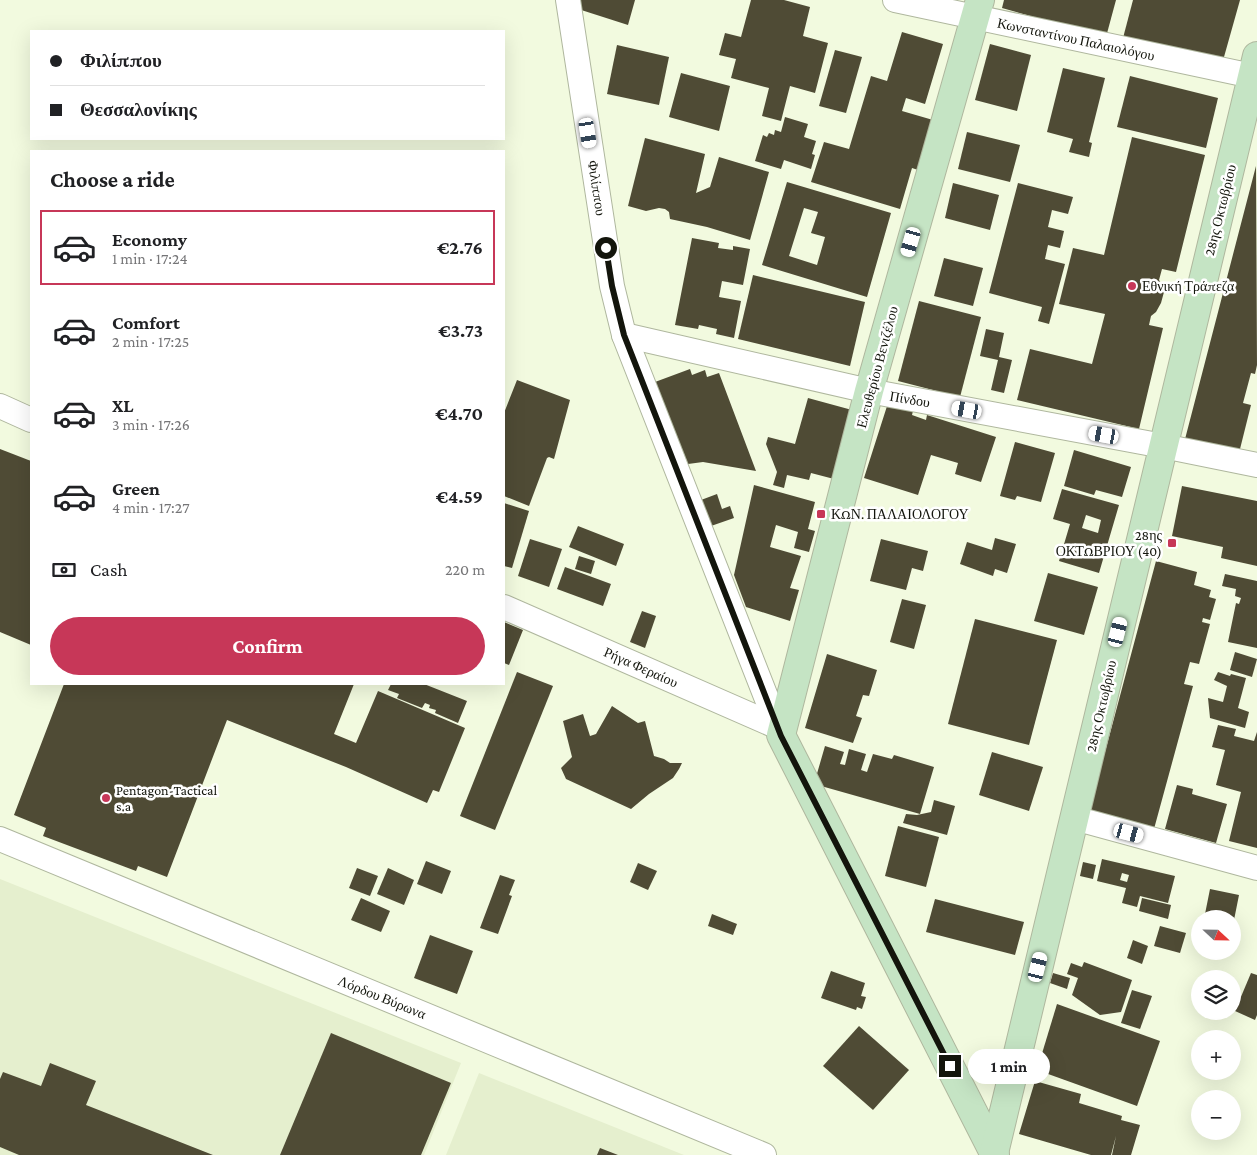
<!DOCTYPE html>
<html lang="en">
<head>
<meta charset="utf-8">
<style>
	:root { --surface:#fff; --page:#f2f2f2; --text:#202124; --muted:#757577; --line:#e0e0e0; --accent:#c73758 }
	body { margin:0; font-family:"Crimson Pro",serif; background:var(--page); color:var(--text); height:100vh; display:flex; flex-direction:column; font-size:19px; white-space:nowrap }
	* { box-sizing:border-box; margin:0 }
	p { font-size:16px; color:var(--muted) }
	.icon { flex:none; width:28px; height:28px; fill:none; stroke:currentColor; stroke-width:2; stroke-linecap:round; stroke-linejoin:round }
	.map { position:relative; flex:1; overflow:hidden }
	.side { position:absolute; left:30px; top:150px; width:475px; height:535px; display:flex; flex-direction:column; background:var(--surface); border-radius:0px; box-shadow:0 5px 20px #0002 }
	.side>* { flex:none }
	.top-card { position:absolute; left:30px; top:30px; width:475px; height:110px; border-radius:0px; box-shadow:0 5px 20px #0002; display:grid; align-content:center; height:110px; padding:0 20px; background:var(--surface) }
	.needle { width:32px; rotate:112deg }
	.fabs { position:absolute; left:1191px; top:910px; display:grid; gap:10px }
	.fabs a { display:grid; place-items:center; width:50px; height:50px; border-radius:50%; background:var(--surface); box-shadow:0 5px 20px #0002; font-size:25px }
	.end { position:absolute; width:22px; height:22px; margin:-11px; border:6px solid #13150c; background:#fff; box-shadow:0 0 0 2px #fff }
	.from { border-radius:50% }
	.bubble { position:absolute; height:35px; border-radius:18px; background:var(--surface); box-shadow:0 5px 20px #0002; font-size:16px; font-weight:700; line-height:35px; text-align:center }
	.car { position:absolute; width:15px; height:30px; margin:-15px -8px; border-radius:6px; box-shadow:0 0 4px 1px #0007; background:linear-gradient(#fff 24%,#345 0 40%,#fff 0 76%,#345 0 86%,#fff 0) }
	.top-card b { display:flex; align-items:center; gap:18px; height:48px; font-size:19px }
	.top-card b+b { border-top:1px solid var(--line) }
	.top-card i { width:12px; height:12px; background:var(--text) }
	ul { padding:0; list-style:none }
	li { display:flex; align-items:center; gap:15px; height:75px; margin:0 10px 8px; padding:0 10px; border:2px solid transparent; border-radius:0px }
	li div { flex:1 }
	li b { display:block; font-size:19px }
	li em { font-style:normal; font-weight:700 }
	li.current { border-color:var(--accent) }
	li>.icon { width:45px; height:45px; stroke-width:1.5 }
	h2 { padding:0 20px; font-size:22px; line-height:60px }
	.pay { display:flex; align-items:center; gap:12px; height:55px; padding:0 20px; font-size:19px }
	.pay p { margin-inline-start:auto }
	.button { display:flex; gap:10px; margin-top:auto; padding:10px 20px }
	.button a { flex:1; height:58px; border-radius:30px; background:var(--accent); color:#fff; font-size:20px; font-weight:700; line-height:58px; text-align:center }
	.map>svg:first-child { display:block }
	.built { fill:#e5efce }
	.building { fill:#4f4b35; fill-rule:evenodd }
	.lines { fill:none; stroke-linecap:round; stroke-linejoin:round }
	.street-casing { stroke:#afb79e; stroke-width:26 }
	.secondary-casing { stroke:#afb79e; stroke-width:30 }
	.street { stroke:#fff; stroke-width:24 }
	.secondary { stroke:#c5e4c4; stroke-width:28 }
	.route { stroke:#13150c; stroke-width:6 }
	.poi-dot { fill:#c73758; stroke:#fff; stroke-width:2 }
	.labels { text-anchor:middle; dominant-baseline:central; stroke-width:5; stroke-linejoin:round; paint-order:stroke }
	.street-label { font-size:14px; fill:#13150c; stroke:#fff }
	.poi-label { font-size:14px; fill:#13150c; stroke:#fff; text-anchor:start }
</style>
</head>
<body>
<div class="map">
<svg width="1257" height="1155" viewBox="0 0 1257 1155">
	<rect width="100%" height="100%" fill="#f2fadf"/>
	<g class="built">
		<path d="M 0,879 L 461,1063 L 424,1155 L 0,1155 Z"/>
		<path d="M 479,1073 L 684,1155 L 446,1155 Z"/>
	</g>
	<g class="building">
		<path d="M 578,0 L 635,0 L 628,25 L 575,8 Z"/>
		<path d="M 751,0 L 784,0 L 810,7 L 803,36 L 828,43 L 815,93 L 790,86 L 781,121 L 762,116 L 769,88 L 731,78 L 736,59 L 719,55 L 725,33 L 741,37 Z"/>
		<path d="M 1004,0 L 1116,0 L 1106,37 L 1002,8 Z"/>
		<path d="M 1133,0 L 1240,0 L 1222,64 L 1123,38 Z"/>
		<path d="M 902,32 L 943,44 L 925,104 L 906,98 L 902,111 L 933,120 L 918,170 L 912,168 L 900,209 L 811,182 L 824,142 L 849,149 L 871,76 L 887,81 Z"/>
		<path d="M 990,44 L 1031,55 L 1017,111 L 975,100 Z"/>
		<path d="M 617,45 L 669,57 L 659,105 L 607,94 Z"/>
		<path d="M 835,50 L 862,57 L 846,113 L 819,106 Z"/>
		<path d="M 1063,68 L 1105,78 L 1089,142 L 1092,143 L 1089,157 L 1069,152 L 1073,139 L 1047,132 Z"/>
		<path d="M 681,73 L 730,86 L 719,131 L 669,117 Z"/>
		<path d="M 1130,76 L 1218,98 L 1206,148 L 1117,127 Z"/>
		<path d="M 785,117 L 808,124 L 804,137 L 816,141 L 812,154 L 815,155 L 811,169 L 784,160 L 781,169 L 755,161 L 763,135 L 767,137 L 769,133 L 774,135 L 775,130 L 781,132 Z"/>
		<path d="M 967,132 L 1020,145 L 1010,182 L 958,169 Z"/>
		<path d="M 1132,137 L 1205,155 L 1176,272 L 1162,269 L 1159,280 L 1162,285 L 1164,292 L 1161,303 L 1156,312 L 1151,316 L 1149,325 L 1163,328 L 1139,429 L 1017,400 L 1030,349 L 1092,364 L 1105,314 L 1059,304 L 1073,248 L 1104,255 Z"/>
		<path d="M 645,138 L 705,154 L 696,193 L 710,187 L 719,157 L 769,172 L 750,240 L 707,227 L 670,219 L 669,212 L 665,209 L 659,208 L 646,211 L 628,206 Z"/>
		<path d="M 1256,166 L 1257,365 L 1255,374 L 1251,373 L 1243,403 L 1251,405 L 1238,457 L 1184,443 Z"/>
		<path d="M 787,182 L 891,213 L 867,297 L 762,265 ZM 804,208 L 818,212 L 811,233 L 825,237 L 817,265 L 789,256 Z"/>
		<path d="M 953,183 L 999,195 L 990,230 L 945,218 Z"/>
		<path d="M 1018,183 L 1073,197 L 1068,214 L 1052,210 L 1048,227 L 1064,231 L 1060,248 L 1048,245 L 1045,259 L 1065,264 L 1049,324 L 1038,321 L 1042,307 L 989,293 Z"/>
		<path d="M 692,238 L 719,243 L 718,248 L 733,250 L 733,246 L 750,249 L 743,285 L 722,281 L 719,297 L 741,301 L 734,338 L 716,334 L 717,329 L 699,325 L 698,329 L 675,325 Z"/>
		<path d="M 944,258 L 983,268 L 973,306 L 934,296 Z"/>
		<path d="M 753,275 L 865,302 L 850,366 L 738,339 Z"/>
		<path d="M 919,301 L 981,317 L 960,397 L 898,381 Z"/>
		<path d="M 986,329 L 1004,333 L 999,357 L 1012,360 L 1004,393 L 991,390 L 998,360 L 980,356 Z"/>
		<path d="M 690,369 L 692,375 L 705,370 L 707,377 L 719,373 L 756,471 L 703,462 L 688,464 L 655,382 Z"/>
		<path d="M 517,380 L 570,400 L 554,459 L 549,457 L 547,458 L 529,506 L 504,496 L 504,413 Z"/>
		<path d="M 808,398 L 852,410 L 834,479 L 811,473 L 809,480 L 787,475 L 784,488 L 773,485 L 777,472 L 766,444 L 768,437 L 795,444 Z"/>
		<path d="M 888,403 L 913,411 L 912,415 L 926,420 L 927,415 L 996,437 L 981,482 L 955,474 L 958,463 L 931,455 L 918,495 L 864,478 Z"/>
		<path d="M 1015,442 L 1055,453 L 1041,502 L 1017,496 L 1015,500 L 1000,496 Z"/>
		<path d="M 0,449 L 31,461 L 31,645 L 0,632 Z"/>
		<path d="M 1074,450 L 1131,467 L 1122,497 L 1096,490 L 1094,495 L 1064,486 Z"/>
		<path d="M 754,485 L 815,502 L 808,529 L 815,531 L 809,552 L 794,548 L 798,532 L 776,525 L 770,547 L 801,556 L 790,588 L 799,590 L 790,621 L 746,607 L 734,575 Z"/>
		<path d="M 1182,486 L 1257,501 L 1257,566 L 1221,558 L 1223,547 L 1172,536 Z"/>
		<path d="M 1062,489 L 1119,505 L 1099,573 L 1059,561 L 1070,524 L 1053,519 ZM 1086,515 L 1101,520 L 1098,533 L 1082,528 Z"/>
		<path d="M 717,494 L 722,509 L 730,506 L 734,518 L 711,526 L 701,500 Z"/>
		<path d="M 504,503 L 529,511 L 512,568 L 504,566 Z"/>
		<path d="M 578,526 L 624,544 L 616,566 L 569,547 Z"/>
		<path d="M 995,538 L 1016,544 L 1007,573 L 995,569 L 993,576 L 960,564 L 967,542 L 992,550 Z"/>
		<path d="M 530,539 L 562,549 L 549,587 L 518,576 Z"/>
		<path d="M 881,539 L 928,551 L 923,571 L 912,568 L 906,590 L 870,581 Z"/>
		<path d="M 579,556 L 595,561 L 591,574 L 575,569 Z"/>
		<path d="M 1156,561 L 1197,572 L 1194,585 L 1211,590 L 1209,597 L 1216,599 L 1210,620 L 1203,618 L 1202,622 L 1210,624 L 1199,664 L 1190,662 L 1184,684 L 1193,686 L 1154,829 L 1089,812 Z"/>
		<path d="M 565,567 L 611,584 L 603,606 L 557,589 Z"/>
		<path d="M 1048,573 L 1098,587 L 1084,635 L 1034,621 Z"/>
		<path d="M 1225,574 L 1257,581 L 1257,648 L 1228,642 L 1236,603 L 1239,604 L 1241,598 L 1235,596 L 1236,589 L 1222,586 Z"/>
		<path d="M 902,599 L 926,605 L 914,649 L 890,642 Z"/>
		<path d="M 642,611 L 656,616 L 645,648 L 630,642 Z"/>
		<path d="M 975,619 L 1057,640 L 1029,745 L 948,724 Z"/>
		<path d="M 504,622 L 523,630 L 509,665 L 504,663 Z"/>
		<path d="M 1235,652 L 1257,659 L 1252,677 L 1230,670 Z"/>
		<path d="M 827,654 L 877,670 L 869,696 L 863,695 L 856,716 L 862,718 L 853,743 L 805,728 Z"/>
		<path d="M 517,672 L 553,686 L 495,830 L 460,816 Z"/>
		<path d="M 1218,672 L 1230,676 L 1231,674 L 1246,678 L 1238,708 L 1249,712 L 1245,728 L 1210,718 L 1208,698 L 1223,702 L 1227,686 L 1214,680 Z"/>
		<path d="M 64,684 L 354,684 L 334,734 L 356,743 L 378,691 L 465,728 L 439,792 L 433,790 L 427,803 L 346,767 L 227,720 L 167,877 L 138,866 L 136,871 L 43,836 L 46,828 L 14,815 Z"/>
		<path d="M 391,684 L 424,684 L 467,701 L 458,723 L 435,713 L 436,710 L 429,708 L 430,705 L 425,703 L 422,708 L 397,698 L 399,694 L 388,690 Z"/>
		<path d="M 612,706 L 638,723 L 645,721 L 654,756 L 664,759 L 670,763 L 682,763 L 679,769 L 673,778 L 649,794 L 631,809 L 566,779 L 561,768 L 572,757 L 563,721 L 583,714 L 590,736 L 596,734 Z"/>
		<path d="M 1218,725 L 1236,729 L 1234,736 L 1254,741 L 1257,732 L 1257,848 L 1229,841 L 1241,792 L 1216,785 L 1225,750 L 1212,747 Z"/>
		<path d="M 825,746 L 844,752 L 840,764 L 845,765 L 849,749 L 866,754 L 861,770 L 867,772 L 873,754 L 892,759 L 894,755 L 934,767 L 920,814 L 814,784 Z"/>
		<path d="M 992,752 L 1043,767 L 1029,811 L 979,795 Z"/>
		<path d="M 1177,785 L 1193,789 L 1192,794 L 1227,804 L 1216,843 L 1165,829 Z"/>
		<path d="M 934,800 L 955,806 L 947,835 L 903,823 L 906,814 L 917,815 L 931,812 Z"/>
		<path d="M 898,826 L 939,837 L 926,887 L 885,876 Z"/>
		<path d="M 1102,859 L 1175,876 L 1168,903 L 1140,896 L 1137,907 L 1122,903 L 1126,888 L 1097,881 ZM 1122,873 L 1129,875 L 1127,882 L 1120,880 Z"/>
		<path d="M 426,861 L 451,871 L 442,894 L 417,884 Z"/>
		<path d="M 1083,862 L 1096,865 L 1093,879 L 1080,876 Z"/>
		<path d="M 638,863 L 657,871 L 648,890 L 630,882 Z"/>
		<path d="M 357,868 L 378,876 L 370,896 L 349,888 Z"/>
		<path d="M 388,868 L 414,880 L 404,905 L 377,894 Z"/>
		<path d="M 500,875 L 515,880 L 509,895 L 512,896 L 498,934 L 480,928 Z"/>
		<path d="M 1210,889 L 1239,895 L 1233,925 L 1232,919 L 1204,919 Z"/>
		<path d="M 361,898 L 390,911 L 381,932 L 351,920 Z"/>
		<path d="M 1142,898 L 1171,905 L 1168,919 L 1139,911 Z"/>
		<path d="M 935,899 L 1024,922 L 1015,955 L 926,932 Z"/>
		<path d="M 712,914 L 737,924 L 733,935 L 708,926 Z"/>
		<path d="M 1160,926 L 1186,933 L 1180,953 L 1154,946 Z"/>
		<path d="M 430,935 L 473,951 L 457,994 L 414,978 Z"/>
		<path d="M 1133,940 L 1148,946 L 1142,964 L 1127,958 Z"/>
		<path d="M 1084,962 L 1132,980 L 1121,1012 L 1100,1015 L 1072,995 L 1078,978 L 1067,974 L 1071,963 L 1082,967 Z"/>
		<path d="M 831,971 L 865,983 L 861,996 L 866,997 L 862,1009 L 857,1007 L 856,1010 L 821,998 Z"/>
		<path d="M 1053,973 L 1070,978 L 1067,989 L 1050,983 Z"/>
		<path d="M 1251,973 L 1257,975 L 1257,1015 L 1255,1020 L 1235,1011 Z"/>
		<path d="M 1132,990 L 1152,996 L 1140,1029 L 1121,1023 Z"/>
		<path d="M 1057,1004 L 1160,1041 L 1137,1106 L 1037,1070 Z"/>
		<path d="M 859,1026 L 909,1070 L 873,1110 L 823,1066 Z"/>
		<path d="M 331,1033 L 451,1083 L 421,1155 L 280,1155 Z"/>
		<path d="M 50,1063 L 96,1081 L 86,1105 L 213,1155 L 19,1155 L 0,1147 L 0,1079 L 3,1072 L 41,1086 Z"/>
		<path d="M 1035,1081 L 1081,1094 L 1079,1103 L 1122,1116 L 1121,1120 L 1140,1125 L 1131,1155 L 1112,1155 L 1116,1136 L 1111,1155 L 1091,1155 L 1019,1134 Z"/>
		<path d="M 600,1148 L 618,1155 L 597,1155 Z"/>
	</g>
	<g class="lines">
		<defs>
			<g id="street">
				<path d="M 568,0 L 612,286 L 624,335 L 781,735"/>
				<path d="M 895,0 L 1257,77"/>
				<path d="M 624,335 L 869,391 L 1163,446 L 1257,465"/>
				<path d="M 0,406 L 31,420"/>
				<path d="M 504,607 L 778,727"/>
				<path d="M 1074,818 L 1257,868"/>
				<path d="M 0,839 L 764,1155"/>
			</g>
			<g id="secondary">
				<path d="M 980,0 L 869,391 L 781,735 L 995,1155"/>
				<path d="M 994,1153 L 1257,56"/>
			</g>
		</defs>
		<use href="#street" class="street-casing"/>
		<use href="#secondary" class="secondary-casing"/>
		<use href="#street" class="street"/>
		<use href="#secondary" class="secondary"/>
	</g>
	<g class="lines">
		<path class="route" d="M 606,248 L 612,286 L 624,335 L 781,736 L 950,1066"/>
	</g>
	<g class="poi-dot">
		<circle cx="1132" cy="286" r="5"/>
		<rect x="816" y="509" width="10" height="10" rx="2.5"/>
		<rect x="1167" y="538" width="10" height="10" rx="2.5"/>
		<circle cx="106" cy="798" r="5"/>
	</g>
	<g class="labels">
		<g class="street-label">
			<text transform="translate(1076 39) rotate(12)">Κωνσταντίνου Παλαιολόγου</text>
			<text transform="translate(597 188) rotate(81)">Φιλίππου</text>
			<text transform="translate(1220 210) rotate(-76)">28ης Οκτωβρίου</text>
			<text transform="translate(877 367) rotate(-75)">Ελευθερίου Βενιζέλου</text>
			<text transform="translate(910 399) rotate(10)">Πίνδου</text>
			<text transform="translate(641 667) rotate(24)">Ρήγα Φεραίου</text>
			<text transform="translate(1101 706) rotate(-77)">28ης Οκτωβρίου</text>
			<text transform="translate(382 997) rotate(22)">Λόρδου Βύρωνα</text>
		</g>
		<g class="poi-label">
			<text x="1142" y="286">Εθνική Τράπεζα</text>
			<text x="831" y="514">ΚΩΝ. ΠΑΛΑΙΟΛΟΓΟΥ</text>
			<text x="1162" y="535" text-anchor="end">28ης<tspan x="1162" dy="16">ΟΚΤΩΒΡΙΟΥ (40)</tspan></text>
			<text x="116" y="790">Pentagon-Tactical<tspan x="116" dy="16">s.a</tspan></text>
		</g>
	</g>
</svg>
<div class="fabs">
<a><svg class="needle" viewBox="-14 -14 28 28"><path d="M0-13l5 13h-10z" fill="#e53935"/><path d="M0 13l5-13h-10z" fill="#757577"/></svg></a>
<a><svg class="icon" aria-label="layers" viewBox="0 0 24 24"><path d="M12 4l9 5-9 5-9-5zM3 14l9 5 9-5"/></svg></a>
<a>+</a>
<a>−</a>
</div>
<i class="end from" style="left:606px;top:248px"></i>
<i class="end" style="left:950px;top:1066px"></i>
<div class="bubble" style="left:968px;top:1049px;width:82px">1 min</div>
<i class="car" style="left:588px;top:133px;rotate:171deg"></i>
<i class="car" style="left:911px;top:242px;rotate:196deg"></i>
<i class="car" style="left:967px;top:410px;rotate:280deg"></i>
<i class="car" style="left:1104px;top:435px;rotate:280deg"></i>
<i class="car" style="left:1118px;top:632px;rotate:14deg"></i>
<i class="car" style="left:1129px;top:833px;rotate:105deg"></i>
<i class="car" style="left:1038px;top:967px;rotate:14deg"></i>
<div class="top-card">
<b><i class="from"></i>Φιλίππου</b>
<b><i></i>Θεσσαλονίκης</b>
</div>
<section class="side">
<h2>Choose a ride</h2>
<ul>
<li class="current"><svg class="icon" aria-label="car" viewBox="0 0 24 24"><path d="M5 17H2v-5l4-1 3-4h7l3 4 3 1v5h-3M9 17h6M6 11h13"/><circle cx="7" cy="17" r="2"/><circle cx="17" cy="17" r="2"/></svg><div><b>Economy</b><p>1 min · 17:24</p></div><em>€2.76</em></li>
<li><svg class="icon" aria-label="car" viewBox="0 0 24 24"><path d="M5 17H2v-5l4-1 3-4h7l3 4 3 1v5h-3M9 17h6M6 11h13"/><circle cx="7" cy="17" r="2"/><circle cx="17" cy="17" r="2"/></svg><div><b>Comfort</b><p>2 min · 17:25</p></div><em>€3.73</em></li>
<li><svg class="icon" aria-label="car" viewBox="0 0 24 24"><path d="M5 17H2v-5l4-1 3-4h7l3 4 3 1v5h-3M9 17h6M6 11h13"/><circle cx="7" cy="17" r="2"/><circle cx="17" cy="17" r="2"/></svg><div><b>XL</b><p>3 min · 17:26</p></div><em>€4.70</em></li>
<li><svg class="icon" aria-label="car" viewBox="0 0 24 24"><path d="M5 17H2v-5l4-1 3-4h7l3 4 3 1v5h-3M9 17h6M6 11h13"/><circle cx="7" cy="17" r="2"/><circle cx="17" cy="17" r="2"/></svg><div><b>Green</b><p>4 min · 17:27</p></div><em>€4.59</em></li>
</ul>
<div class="pay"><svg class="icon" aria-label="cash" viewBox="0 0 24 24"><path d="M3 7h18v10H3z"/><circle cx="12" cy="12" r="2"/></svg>Cash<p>220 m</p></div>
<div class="button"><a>Confirm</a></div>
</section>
</div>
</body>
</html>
